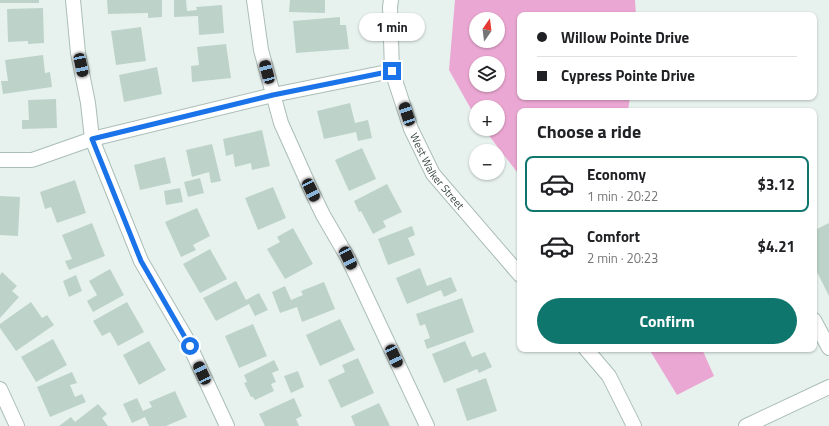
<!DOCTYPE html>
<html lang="en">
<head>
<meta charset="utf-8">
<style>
	:root { --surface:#fff; --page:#f2f2f2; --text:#202124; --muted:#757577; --line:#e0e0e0; --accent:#0f766e }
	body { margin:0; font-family:"Titillium Web",sans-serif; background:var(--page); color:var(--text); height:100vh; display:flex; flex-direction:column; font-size:15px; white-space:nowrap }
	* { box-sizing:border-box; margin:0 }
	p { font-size:13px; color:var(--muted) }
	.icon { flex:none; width:22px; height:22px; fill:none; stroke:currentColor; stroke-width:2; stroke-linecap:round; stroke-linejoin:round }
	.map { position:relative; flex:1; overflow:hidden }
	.sheet { position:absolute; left:517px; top:108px; width:300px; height:244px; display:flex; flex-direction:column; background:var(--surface); border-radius:8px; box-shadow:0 1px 3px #0004 }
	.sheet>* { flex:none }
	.guide { position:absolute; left:517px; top:12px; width:300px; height:88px; border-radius:8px; box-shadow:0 1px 3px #0004; display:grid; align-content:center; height:88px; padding:0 20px; background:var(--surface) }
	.needle { width:26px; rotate:14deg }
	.controls { position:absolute; left:469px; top:12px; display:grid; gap:8px }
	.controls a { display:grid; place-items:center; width:36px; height:36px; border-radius:50%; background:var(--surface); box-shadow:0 1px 3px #0004; font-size:20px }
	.end { position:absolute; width:18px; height:18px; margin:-9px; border:5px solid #1a73e8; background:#fff; box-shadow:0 0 0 2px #fff }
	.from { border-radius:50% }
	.bubble { position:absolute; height:28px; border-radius:14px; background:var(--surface); box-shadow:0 1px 3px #0004; font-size:13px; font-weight:700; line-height:28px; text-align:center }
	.car { position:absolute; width:12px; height:24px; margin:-12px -6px; border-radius:5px; box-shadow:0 0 3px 1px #0007; background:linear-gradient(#222 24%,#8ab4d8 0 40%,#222 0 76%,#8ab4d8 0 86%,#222 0) }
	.guide b { display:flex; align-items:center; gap:14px; height:38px; font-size:15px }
	.guide b+b { border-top:1px solid var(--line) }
	.guide i { width:10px; height:10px; background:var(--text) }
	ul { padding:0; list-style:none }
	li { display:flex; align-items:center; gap:12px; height:56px; margin:0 8px 6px; padding:0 12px; border:2px solid transparent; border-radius:8px }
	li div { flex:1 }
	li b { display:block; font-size:15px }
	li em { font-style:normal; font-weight:700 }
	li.on { border-color:var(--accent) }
	li>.icon { width:36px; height:36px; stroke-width:1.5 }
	h2 { padding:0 20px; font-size:18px; line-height:48px }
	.cta { display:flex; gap:8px; margin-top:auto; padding:8px 20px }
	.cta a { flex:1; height:46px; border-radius:24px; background:var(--accent); color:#fff; font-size:16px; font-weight:700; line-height:46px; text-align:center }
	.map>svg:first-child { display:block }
	.water { fill:#eba7d3; fill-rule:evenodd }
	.building { fill:#bdd3ca }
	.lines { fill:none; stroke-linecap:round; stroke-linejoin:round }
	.minor-casing { stroke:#aabdb6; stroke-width:16 }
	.minor { stroke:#fff; stroke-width:14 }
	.route { stroke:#1a73e8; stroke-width:5 }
	.labels { text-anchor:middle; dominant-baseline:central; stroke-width:3; stroke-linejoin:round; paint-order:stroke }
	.street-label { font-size:11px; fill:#37453f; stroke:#fff }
</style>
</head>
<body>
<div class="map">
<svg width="829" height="426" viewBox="0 0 829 426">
	<rect width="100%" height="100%" fill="#e7f2ee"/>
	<g class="water">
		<path d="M 455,0 L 635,0 L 636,15 L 520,15 L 520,97 L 630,97 L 628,111 L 520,111 L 520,176 L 484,129 L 498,129 L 498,107 L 476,107 L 476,118 L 449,70 ZM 476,19 L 498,19 L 498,41 L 476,41 ZM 476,63 L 498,63 L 498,85 L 476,85 Z"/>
		<path d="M 649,349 L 702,349 L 714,376 L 677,395 Z"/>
	</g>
	<g class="building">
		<rect x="0" y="0" width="39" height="3"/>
		<path d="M 107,0 L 162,0 L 162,17 L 148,18 L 148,13 L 108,14 Z"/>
		<path d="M 174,0 L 186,0 L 187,11 L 197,10 L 196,7 L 222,5 L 224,33 L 199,35 L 198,16 L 174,17 Z"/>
		<path d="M 290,0 L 325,0 L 325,13 L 289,12 Z"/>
		<path d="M 43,8 L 44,43 L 28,44 L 28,41 L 8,42 L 7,9 Z"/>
		<path d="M 340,17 L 340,25 L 346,25 L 349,49 L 296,53 L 293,21 Z"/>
		<path d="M 141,27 L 146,61 L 116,65 L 111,31 Z"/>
		<path d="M 226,44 L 231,78 L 192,82 L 191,66 L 199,65 L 197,47 Z"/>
		<path d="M 43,55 L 45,73 L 50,72 L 52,87 L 3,94 L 1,81 L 8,81 L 5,60 Z"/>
		<path d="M 157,67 L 162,94 L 124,102 L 119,75 Z"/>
		<path d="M 56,99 L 57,128 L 22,129 L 22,120 L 29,120 L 28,100 Z"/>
		<path d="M 350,103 L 355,123 L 368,120 L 372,138 L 358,141 L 356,132 L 324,139 L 317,111 Z"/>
		<path d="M 262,130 L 270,166 L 252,170 L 251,163 L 235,167 L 233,154 L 226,156 L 223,139 Z"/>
		<path d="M 212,144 L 221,181 L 211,183 L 209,172 L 192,177 L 186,150 Z"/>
		<path d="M 362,148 L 376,179 L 349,191 L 335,160 Z"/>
		<path d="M 165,157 L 171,183 L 140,190 L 134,165 Z"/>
		<path d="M 200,178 L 204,193 L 188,197 L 184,182 Z"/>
		<path d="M 75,180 L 86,213 L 57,223 L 51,207 L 45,209 L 40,192 Z"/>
		<path d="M 387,184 L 402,212 L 383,221 L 386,227 L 373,234 L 361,211 L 359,212 L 354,201 Z"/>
		<path d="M 273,187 L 286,218 L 258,230 L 245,198 Z"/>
		<path d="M 180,188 L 183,202 L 166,205 L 164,191 Z"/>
		<path d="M 0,196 L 20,197 L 18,236 L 0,235 Z"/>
		<path d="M 197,208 L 210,236 L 193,245 L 196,250 L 181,257 L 165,222 Z"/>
		<path d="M 92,223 L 105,256 L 69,270 L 65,261 L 72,259 L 62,235 Z"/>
		<path d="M 829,223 L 829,296 L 814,266 L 814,233 L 816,232 L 815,230 Z"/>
		<path d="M 412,226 L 415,235 L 408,238 L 415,255 L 388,265 L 378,239 Z"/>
		<path d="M 293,228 L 313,264 L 285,279 L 267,249 L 280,242 L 277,237 Z"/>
		<path d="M 210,249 L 227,279 L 200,293 L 183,264 Z"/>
		<path d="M 420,268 L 427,286 L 451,277 L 457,291 L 444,297 L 441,290 L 407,304 L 396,278 Z"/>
		<path d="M 110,269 L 124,295 L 93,312 L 87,301 L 97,295 L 89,281 Z"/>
		<path d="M 2,272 L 17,286 L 12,291 L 19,297 L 0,318 L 0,275 Z"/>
		<path d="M 76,275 L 82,291 L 69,297 L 63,281 Z"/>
		<path d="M 236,281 L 246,300 L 259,293 L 268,310 L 255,316 L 249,304 L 216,321 L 203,298 Z"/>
		<path d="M 324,282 L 335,309 L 302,322 L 297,307 L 280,313 L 272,292 L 285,286 L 291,300 L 303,295 L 301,291 Z"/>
		<path d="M 462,298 L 474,332 L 427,349 L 424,340 L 430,338 L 425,324 L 420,326 L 416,314 Z"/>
		<path d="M 31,302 L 42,318 L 47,315 L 54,325 L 16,351 L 0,328 L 0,324 Z"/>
		<path d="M 127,302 L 144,332 L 118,346 L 110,332 L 102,336 L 93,321 Z"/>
		<path d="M 340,319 L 355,350 L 320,366 L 306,335 Z"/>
		<path d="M 253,324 L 267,356 L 239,368 L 225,336 Z"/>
		<path d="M 53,339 L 67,365 L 36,382 L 21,357 Z"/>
		<path d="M 149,341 L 166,370 L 139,385 L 123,355 Z"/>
		<path d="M 465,341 L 472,357 L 485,352 L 492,367 L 479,373 L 477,369 L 444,383 L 432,354 Z"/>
		<path d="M 358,358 L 374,393 L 341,408 L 328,380 L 345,372 L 342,365 Z"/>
		<path d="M 274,360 L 279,370 L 272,373 L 276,382 L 271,384 L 274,391 L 255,400 L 253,397 L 251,397 L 244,383 L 247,382 L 244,375 Z"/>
		<path d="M 298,371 L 304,387 L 291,393 L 284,376 Z"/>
		<path d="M 72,372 L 77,383 L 70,385 L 75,397 L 82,394 L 86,402 L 50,417 L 37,387 Z"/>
		<path d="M 486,378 L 497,411 L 467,421 L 456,389 Z"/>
		<path d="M 175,391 L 187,417 L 166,426 L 149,426 L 145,417 L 132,423 L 123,404 L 137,398 L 143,411 L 152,407 L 149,402 Z"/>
		<path d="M 294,398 L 302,416 L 296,419 L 299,426 L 265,426 L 259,414 Z"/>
		<path d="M 379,403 L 390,426 L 355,426 L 351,416 Z"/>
		<path d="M 98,404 L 107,414 L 102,418 L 108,426 L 59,426 L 71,417 L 75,422 Z"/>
	</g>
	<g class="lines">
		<defs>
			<g id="minor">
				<path d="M 73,0 L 78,53 L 88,103 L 92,139 L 141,261 L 186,338 L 227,426"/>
				<path d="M 254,0 L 261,50 L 281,123 L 311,190 L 323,215 L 348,258 L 427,426"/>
				<path id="s1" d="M 391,0 L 390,7 L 392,71 L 411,129 L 433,174 L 520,275"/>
				<path d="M 0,160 L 32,160 L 92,139 L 273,95 L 392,71"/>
				<path d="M 814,320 L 829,348"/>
				<path d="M 586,349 L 609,376 L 634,426"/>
				<path d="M 0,389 L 17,426"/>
				<path d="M 746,426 L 829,387"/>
			</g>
		</defs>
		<use href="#minor" class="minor-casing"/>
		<use href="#minor" class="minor"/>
	</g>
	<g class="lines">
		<path class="route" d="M 190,346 L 141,261 L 92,139 L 273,95 L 392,71"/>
	</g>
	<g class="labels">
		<g class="street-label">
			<text stroke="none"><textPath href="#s1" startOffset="182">West Walker Street</textPath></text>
		</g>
	</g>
</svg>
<div class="controls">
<a><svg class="needle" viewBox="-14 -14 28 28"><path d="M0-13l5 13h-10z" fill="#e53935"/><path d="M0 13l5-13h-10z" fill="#757577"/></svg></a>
<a><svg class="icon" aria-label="layers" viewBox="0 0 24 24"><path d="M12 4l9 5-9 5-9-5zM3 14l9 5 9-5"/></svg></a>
<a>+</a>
<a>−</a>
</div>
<i class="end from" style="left:190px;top:346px"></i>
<i class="end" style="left:392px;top:71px"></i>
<div class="bubble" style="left:359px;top:13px;width:66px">1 min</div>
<i class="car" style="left:81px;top:65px;rotate:168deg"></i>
<i class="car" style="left:267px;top:72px;rotate:345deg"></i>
<i class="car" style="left:407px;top:114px;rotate:342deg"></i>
<i class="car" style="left:311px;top:190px;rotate:154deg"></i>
<i class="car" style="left:348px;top:258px;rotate:154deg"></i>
<i class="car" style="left:394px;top:356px;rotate:155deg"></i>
<i class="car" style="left:202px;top:373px;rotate:335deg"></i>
<div class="guide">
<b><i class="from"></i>Willow Pointe Drive</b>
<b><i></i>Cypress Pointe Drive</b>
</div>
<section class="sheet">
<h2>Choose a ride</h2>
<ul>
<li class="on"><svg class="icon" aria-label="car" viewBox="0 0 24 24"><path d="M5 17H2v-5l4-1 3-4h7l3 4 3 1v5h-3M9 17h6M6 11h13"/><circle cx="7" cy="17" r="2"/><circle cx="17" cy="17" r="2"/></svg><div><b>Economy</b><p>1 min · 20:22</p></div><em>$3.12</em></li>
<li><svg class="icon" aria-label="car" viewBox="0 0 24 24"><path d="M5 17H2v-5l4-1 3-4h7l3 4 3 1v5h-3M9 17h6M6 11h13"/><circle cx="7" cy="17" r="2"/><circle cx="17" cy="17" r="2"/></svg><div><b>Comfort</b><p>2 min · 20:23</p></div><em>$4.21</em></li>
</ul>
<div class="cta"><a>Confirm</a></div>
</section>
</div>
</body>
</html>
